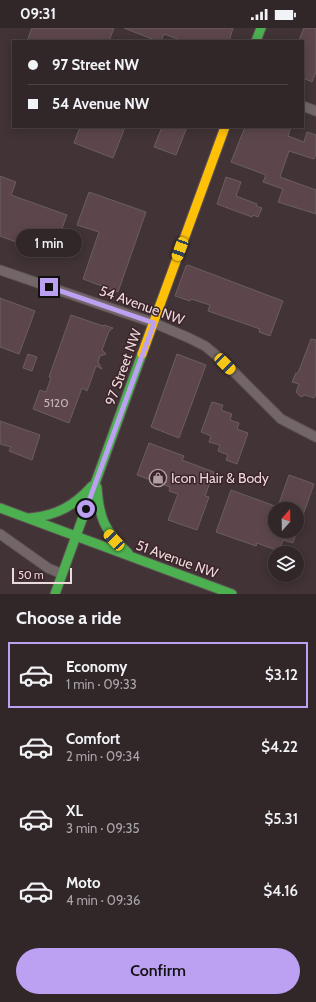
<!DOCTYPE html>
<html lang="en">
<head>
<meta charset="utf-8">
<style>
	:root { --surface:#312628; --page:#3d3234; --text:#f1f3f6; --muted:#a8a5a8; --line:#4c4345; --accent:#bca0f2 }
	body { margin:0; font-family:Cabin,sans-serif; background:var(--page); color:var(--text); height:100vh; display:flex; flex-direction:column; font-size:15px; white-space:nowrap }
	* { box-sizing:border-box; margin:0 }
	p { font-size:13px; color:var(--muted) }
	.icon { flex:none; width:22px; height:22px; fill:none; stroke:currentColor; stroke-width:2; stroke-linecap:round; stroke-linejoin:round }
	.map { position:relative; height:566px; overflow:hidden }
	.drawer { display:flex; flex-direction:column; background:var(--surface); flex:1 }
	.drawer>* { flex:none }
	.banner { position:absolute; left:12px; top:12px; width:292px; height:88px; border-radius:0px; box-shadow:0 2px 10px #0003,0 0 0 1px var(--line); display:grid; align-content:center; height:88px; padding:0 16px; background:var(--surface) }
	.needle { width:26px; rotate:20deg }
	.buttons { position:absolute; left:268px; top:474px; display:grid; gap:8px }
	.buttons a { display:grid; place-items:center; width:36px; height:36px; border-radius:50%; background:var(--surface); box-shadow:0 2px 10px #0003,0 0 0 1px var(--line); font-size:20px }
	.scale { position:absolute; left:12px; bottom:10px; width:60px; box-sizing:border-box; padding-left:4px; border:2px solid #ebd9dc; border-top:0; font-size:11px; line-height:14px; white-space:nowrap; color:#ebd9dc; -webkit-text-stroke:3px #3c2328; paint-order:stroke }
	.end { position:absolute; width:18px; height:18px; margin:-9px; border:5px solid #bca0f2; background:#111; box-shadow:0 0 0 2px #111 }
	.from { border-radius:50% }
	.bubble { position:absolute; height:28px; border-radius:14px; background:var(--surface); box-shadow:0 2px 10px #0003,0 0 0 1px var(--line); font-size:13px; font-weight:600; line-height:28px; text-align:center }
	.car { position:absolute; width:12px; height:24px; margin:-12px -6px; border-radius:5px; box-shadow:0 0 3px 1px #0007; background:linear-gradient(#f5c518 24%,#345 0 40%,#f5c518 0 76%,#345 0 86%,#f5c518 0) }
	.banner b { display:flex; align-items:center; gap:14px; height:38px; font-size:15px }
	.banner b+b { border-top:1px solid var(--line) }
	.banner i { width:10px; height:10px; background:var(--text) }
	ul { padding:0; list-style:none }
	li { display:flex; align-items:center; gap:12px; height:66px; margin:0 8px 6px; padding:0 8px; border:2px solid transparent; border-radius:0px }
	li div { flex:1 }
	li b { display:block; font-size:15px }
	li em { font-style:normal; font-weight:600 }
	li.current { border-color:var(--accent) }
	li>.icon { width:36px; height:36px; stroke-width:1.5 }
	h2 { padding:0 16px; font-size:18px; line-height:48px }
	.primary-button { display:flex; gap:8px; margin-top:auto; padding:8px 16px }
	.primary-button a { flex:1; height:46px; border-radius:24px; background:var(--accent); color:#111; font-size:16px; font-weight:600; line-height:46px; text-align:center }
	.status { display:flex; justify-content:space-between; align-items:center; height:28px; padding:0 20px; background:var(--surface); direction:ltr }
	.status svg { height:11px; fill:currentColor }
	.map>svg:first-child { display:block }
	.building { fill:#5c464c; stroke:#6a5e60 }
	.lines { fill:none; stroke-linecap:round; stroke-linejoin:round }
	.street-casing { stroke:#5e5154; stroke-width:11 }
	.fast-casing { stroke:#5e5154; stroke-width:11 }
	.slow-casing { stroke:#5e5154; stroke-width:11 }
	.street { stroke:#726668; stroke-width:9 }
	.fast { stroke:#4caf50; stroke-width:9 }
	.slow { stroke:#ffc107; stroke-width:9 }
	.route { stroke:#bca0f2; stroke-width:5 }
	.labels { text-anchor:middle; dominant-baseline:central; stroke-width:3; stroke-linejoin:round; paint-order:stroke }
	.number-label { font-size:12px; fill:#c7b4b8 }
	.street-label { font-size:14px; fill:#ebd9dc; stroke:#3c2328 }
	.poi-label { font-size:14px; fill:#ebd9dc; stroke:#3c2328; text-anchor:start }
</style>
</head>
<body>
<div class="status"><b>09:31</b><svg viewBox="0 0 49 12"><path d="M0 12V9h3v3zM5 12V6h3v6zM10 12V3h3v9zM15 12V0h3v12zM26 1h20v11H26zM47 4h2v5h-2z"/></svg></div>
<div class="map">
<svg width="316" height="566" viewBox="0 0 316 566">
	<rect width="100%" height="100%" fill="#413336"/>
	<g class="building">
		<path d="M 32,0 L 114,0 L 109,13 L 27,13 Z"/>
		<path d="M 124,0 L 233,0 L 229,13 L 183,13 L 164,6 L 161,13 L 157,13 Z"/>
		<path d="M 304,0 L 316,0 L 316,44 L 312,54 L 303,50 L 303,13 L 299,12 Z"/>
		<path d="M 80,99 L 125,99 L 113,130 L 74,115 Z"/>
		<path d="M 162,99 L 187,99 L 176,127 L 154,119 Z"/>
		<path d="M 245,99 L 291,99 L 288,108 L 304,114 L 307,104 L 316,107 L 316,126 L 314,131 L 289,123 L 280,149 L 316,162 L 316,186 L 278,174 L 283,161 L 263,154 L 266,147 L 231,134 Z"/>
		<path d="M 0,148 L 16,154 L 11,167 L 67,187 L 52,227 L 0,208 Z"/>
		<path d="M 226,149 L 241,154 L 236,168 L 257,176 L 256,178 L 262,180 L 258,189 L 253,187 L 252,189 L 217,176 Z"/>
		<path d="M 89,164 L 146,184 L 118,264 L 83,251 L 99,204 L 77,197 Z"/>
		<path d="M 188,237 L 283,273 L 270,308 L 259,304 L 260,301 L 208,283 L 210,277 L 191,271 L 190,273 L 175,268 L 186,238 Z"/>
		<path d="M 0,270 L 35,283 L 19,326 L 0,319 Z"/>
		<path d="M 71,287 L 103,298 L 104,297 L 113,300 L 109,303 L 102,322 L 106,326 L 100,328 L 98,334 L 102,341 L 96,338 L 87,363 L 82,360 L 69,395 L 33,381 L 40,362 L 46,364 L 51,350 L 49,349 Z"/>
		<path d="M 311,311 L 316,312 L 316,367 L 314,370 L 305,367 L 301,369 L 296,364 L 299,356 L 292,354 L 296,345 L 298,345 Z"/>
		<path d="M 28,326 L 37,329 L 32,343 L 23,340 Z"/>
		<path d="M 177,326 L 206,337 L 179,410 L 151,399 Z"/>
		<path d="M 212,374 L 223,377 L 221,382 L 232,386 L 230,392 L 239,395 L 237,401 L 248,405 L 237,436 L 226,432 L 228,427 L 218,423 L 220,417 L 209,414 L 211,408 L 201,404 Z"/>
		<path d="M 0,393 L 40,407 L 32,432 L 9,423 L 11,419 L 0,416 Z"/>
		<path d="M 149,415 L 184,428 L 182,432 L 214,444 L 205,468 L 209,469 L 197,502 L 168,492 L 178,466 L 169,463 L 170,459 L 137,447 Z"/>
		<path d="M 289,447 L 314,456 L 298,501 L 297,481 L 277,481 Z"/>
		<path d="M 231,462 L 275,478 L 275,503 L 297,503 L 293,515 L 283,512 L 279,523 L 257,515 L 256,518 L 216,504 Z"/>
	</g>
	<g class="lines">
		<defs>
			<g id="street">
				<path d="M 303,78 L 316,83"/>
				<path d="M 0,242 L 154,295 L 189,310 L 205,318 L 222,332 L 281,391 L 316,409"/>
				<path d="M 0,506 L 48,540 L 62,546"/>
			</g>
			<g id="fast">
				<path d="M 256,13 L 261,0"/>
				<path d="M 97,459 C 99,491 105,503 128,525"/>
				<path d="M 0,480 L 232,566"/>
				<path d="M 29,490 C 56,488 74,478 92,458"/>
				<path d="M 55,566 L 142,326"/>
			</g>
			<path id="slow" d="M 142,326 L 225,99"/>
		</defs>
		<use href="#street" class="street-casing"/>
		<use href="#fast" class="fast-casing"/>
		<use href="#slow" class="slow-casing"/>
		<use href="#street" class="street"/>
		<use href="#fast" class="fast"/>
		<use href="#slow" class="slow"/>
	</g>
	<g class="lines">
		<path class="route" d="M 49,259 L 154,295 L 86,481"/>
	</g>
	<defs>
		<symbol id="shop-ring" viewBox="-11 -11 22 22"><circle r="9.5" fill="#3c2328" stroke="#b09fa2" stroke-width="1.5"/><path d="M-5-2.5h2.3a2.7 3.5 0 0 1 5.4 0H5L5.5 6h-11ZM-1.5-2.5h3a1.5 2.3 0 0 0-3 0Z" fill="#b09fa2"/></symbol>
	</defs>
	<g fill-rule="evenodd">
		<use href="#shop-ring" x="148" y="440" width="20" height="20"/>
	</g>
	<g class="labels">
		<g class="number-label">
			<text x="56" y="374">5120</text>
		</g>
		<g class="street-label">
			<text transform="translate(142 277) rotate(20)">54 Avenue NW</text>
			<text transform="translate(123 339) rotate(-70)">97 Street NW</text>
			<text transform="translate(177 531) rotate(20)">51 Avenue NW</text>
		</g>
		<g class="poi-label">
			<text x="171" y="450">Icon Hair &amp; Body</text>
		</g>
	</g>
</svg>
<div class="buttons">
<a><svg class="needle" viewBox="-14 -14 28 28"><path d="M0-13l5 13h-10z" fill="#e53935"/><path d="M0 13l5-13h-10z" fill="#a8a5a8"/></svg></a>
<a><svg class="icon" aria-label="layers" viewBox="0 0 24 24"><path d="M12 4l9 5-9 5-9-5zM3 14l9 5 9-5"/></svg></a>
</div>
<div class="scale">50 m</div>
<i class="end from" style="left:86px;top:481px"></i>
<i class="end" style="left:49px;top:259px"></i>
<div class="bubble" style="left:16px;top:201px;width:66px">1 min</div>
<i class="car" style="left:180px;top:221px;rotate:200deg"></i>
<i class="car" style="left:225px;top:336px;rotate:135deg"></i>
<i class="car" style="left:114px;top:512px;rotate:317deg"></i>
<div class="banner">
<b><i class="from"></i>97 Street NW</b>
<b><i></i>54 Avenue NW</b>
</div>
</div>
<section class="drawer">
<h2>Choose a ride</h2>
<ul>
<li class="current"><svg class="icon" aria-label="car" viewBox="0 0 24 24"><path d="M5 17H2v-5l4-1 3-4h7l3 4 3 1v5h-3M9 17h6M6 11h13"/><circle cx="7" cy="17" r="2"/><circle cx="17" cy="17" r="2"/></svg><div><b>Economy</b><p>1 min · 09:33</p></div><em>$3.12</em></li>
<li><svg class="icon" aria-label="car" viewBox="0 0 24 24"><path d="M5 17H2v-5l4-1 3-4h7l3 4 3 1v5h-3M9 17h6M6 11h13"/><circle cx="7" cy="17" r="2"/><circle cx="17" cy="17" r="2"/></svg><div><b>Comfort</b><p>2 min · 09:34</p></div><em>$4.22</em></li>
<li><svg class="icon" aria-label="car" viewBox="0 0 24 24"><path d="M5 17H2v-5l4-1 3-4h7l3 4 3 1v5h-3M9 17h6M6 11h13"/><circle cx="7" cy="17" r="2"/><circle cx="17" cy="17" r="2"/></svg><div><b>XL</b><p>3 min · 09:35</p></div><em>$5.31</em></li>
<li><svg class="icon" aria-label="car" viewBox="0 0 24 24"><path d="M5 17H2v-5l4-1 3-4h7l3 4 3 1v5h-3M9 17h6M6 11h13"/><circle cx="7" cy="17" r="2"/><circle cx="17" cy="17" r="2"/></svg><div><b>Moto</b><p>4 min · 09:36</p></div><em>$4.16</em></li>
</ul>
<div class="primary-button"><a>Confirm</a></div>
</section>
</body>
</html>
